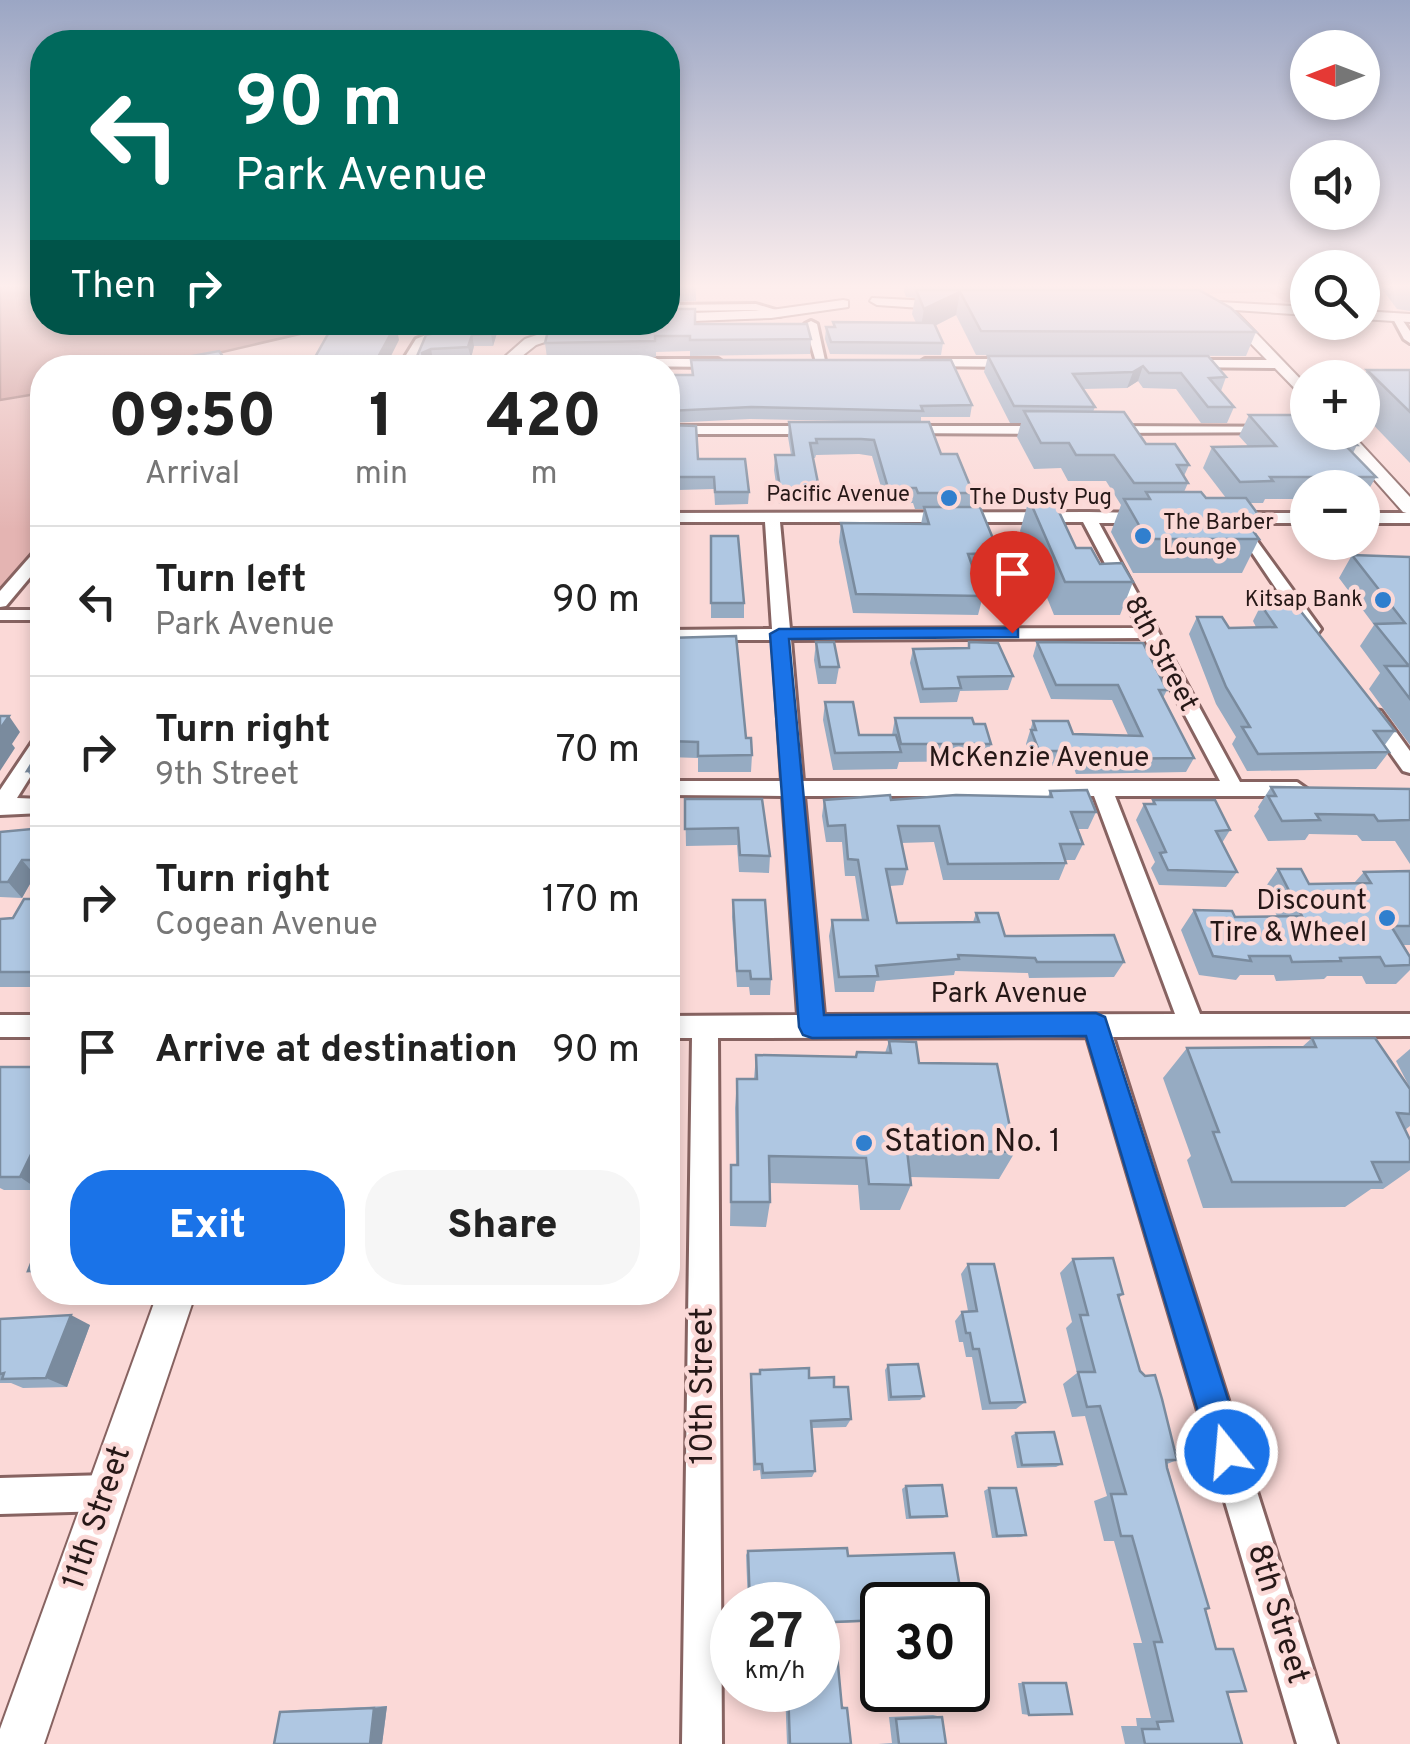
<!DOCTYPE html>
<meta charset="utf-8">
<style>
:root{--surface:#fff;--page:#f6f6f6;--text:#222;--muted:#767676;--line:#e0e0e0;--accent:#1a73e8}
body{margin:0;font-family:Overpass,sans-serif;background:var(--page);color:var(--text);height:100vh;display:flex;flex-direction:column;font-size:38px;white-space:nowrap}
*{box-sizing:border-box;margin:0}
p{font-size:32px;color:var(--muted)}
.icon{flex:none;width:55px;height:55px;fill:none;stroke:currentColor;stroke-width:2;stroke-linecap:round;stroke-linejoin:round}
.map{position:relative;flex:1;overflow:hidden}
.details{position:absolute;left:30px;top:355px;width:650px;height:950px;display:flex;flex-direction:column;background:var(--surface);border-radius:40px;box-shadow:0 5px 15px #0003}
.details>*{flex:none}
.banner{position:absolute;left:30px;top:30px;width:650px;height:305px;border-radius:40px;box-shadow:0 5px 15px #0003;background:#00695c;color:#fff;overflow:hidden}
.needle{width:65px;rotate:270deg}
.controls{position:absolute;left:1290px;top:30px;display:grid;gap:20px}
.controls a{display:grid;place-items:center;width:90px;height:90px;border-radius:50%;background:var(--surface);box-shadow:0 5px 15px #0003;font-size:50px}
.speed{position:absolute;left:710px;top:1582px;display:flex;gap:20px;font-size:50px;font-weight:700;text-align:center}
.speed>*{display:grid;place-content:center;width:130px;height:130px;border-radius:50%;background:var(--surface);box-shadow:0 5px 15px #0003;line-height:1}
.speed small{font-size:25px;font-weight:400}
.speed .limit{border:5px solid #111;border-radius:15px;background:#fff;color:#111}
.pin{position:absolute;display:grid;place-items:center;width:85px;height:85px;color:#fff;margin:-102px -42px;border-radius:50% 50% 50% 0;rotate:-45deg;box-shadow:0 0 10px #0007}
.pin .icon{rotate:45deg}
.me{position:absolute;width:110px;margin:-55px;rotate:343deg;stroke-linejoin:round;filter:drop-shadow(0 0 8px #0008)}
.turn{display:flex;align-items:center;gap:35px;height:210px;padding:0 40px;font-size:45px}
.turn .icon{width:130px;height:130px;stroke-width:2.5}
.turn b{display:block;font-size:70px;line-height:85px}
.then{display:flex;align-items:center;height:95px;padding:0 40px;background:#0003;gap:20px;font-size:38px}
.eta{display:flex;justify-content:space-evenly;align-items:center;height:170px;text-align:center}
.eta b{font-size:60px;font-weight:800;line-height:70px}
.button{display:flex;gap:20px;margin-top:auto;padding:20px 40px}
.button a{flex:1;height:115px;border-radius:40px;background:var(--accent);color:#fff;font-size:40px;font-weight:800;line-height:115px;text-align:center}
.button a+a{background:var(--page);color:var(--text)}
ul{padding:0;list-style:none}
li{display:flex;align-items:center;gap:30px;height:150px;padding:0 40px;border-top:2px solid var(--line)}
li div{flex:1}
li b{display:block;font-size:38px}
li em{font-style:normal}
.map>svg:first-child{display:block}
</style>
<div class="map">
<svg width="1410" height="1744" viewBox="0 0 1410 1744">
<rect width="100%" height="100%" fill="#fbd9d7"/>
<g fill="#e4b4b2">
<path d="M1184,286h123v18l-22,-2 -16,-10 -66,2z"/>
<path d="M42,393v160l-42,49v-202z"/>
</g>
<path fill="#c7918f" stroke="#976d6b" stroke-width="2.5" d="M0,286h42v36l305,1 -189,44 -116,1v25l-42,7z"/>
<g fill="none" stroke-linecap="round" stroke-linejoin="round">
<defs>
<g id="minor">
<path d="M756,304l30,9 -6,3 -24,-6 -88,1v-6z"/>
<path d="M1391,315h8l11,16v12l-6,-4z"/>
<path d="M811,321l6,3 9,41 -10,-3 -11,-38z"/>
<path d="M506,322h32l-105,18 -9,4 -14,24h-12l18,-29 10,-4z"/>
<path d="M625,359h93l6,4 -6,4 -97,-1 -2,-3z"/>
<path d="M925,359h88l6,4 -6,4 -92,-1 -2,-3z"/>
<path d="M553,360l4,1v6l-130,1 6,-4z"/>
<path d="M1185,360h91l6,4 -6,4 -95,-1v-6z"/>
<path d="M668,426h151l7,4 -7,4h-151z"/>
<path d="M901,426h148l7,4 -7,4 -153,-1v-6z"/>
<path d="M1106,426l202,1v5h6l-213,1v-6z"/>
<path d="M1088,512l56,1 8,5 -8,5h-45l141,259h57l10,7 -10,7h-182l85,218h210v22l-297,1 224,707h-40l-210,-707 -369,1 4,706h-40l10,-706h-24v-22l130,-1 -15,-219 -115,-1v-14h114l-9,-141h-105v-10l104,-1 -7,-107h-97v-9zM780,522h303l56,106 -349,1zM1144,638l76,143h-417l-12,-141zM804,796h290l81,218 -351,1z"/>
<path d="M1231,513h77v10h-64l77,106 -3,4h-12l-74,-110 -9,-5z"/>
<rect x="1362" y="513" width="48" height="10"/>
<path d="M42,548v15l-36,43 -6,1v-16l36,-41z"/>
<rect x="0" y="610" width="42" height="10"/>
<path d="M1374,710l7,1 29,40v22l-7,-2 -39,-55z"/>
<path d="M42,736v22l-25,40 25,1v14l-42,2v-25l35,-52z"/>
<rect x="0" y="1015" width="42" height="22"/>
<path d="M107,1475l12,6 6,12 -6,12 -12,6 -107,3v-36z"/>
</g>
<g id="major">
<path d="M872,298l79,4 7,4 -7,4 -74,-5 -7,-4z"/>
<path d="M843,300l5,1v6l-77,11 -103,4v-8l103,-4z"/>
<path d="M1184,300l124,7v8l-119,-8 -5,-1z"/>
<path d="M1225,311h10l73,76v15l-83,-85z"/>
<path d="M1362,311l48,3v8l-48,-3z"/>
<path d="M575,322h30l-69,23 -29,23h-15l33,-29z"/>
<path d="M1332,432h18l60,65v17l-7,-2z"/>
<path d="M158,1292h38l-152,452h-44v-15z"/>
</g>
</defs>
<use href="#minor" stroke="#876361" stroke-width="6"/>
<use href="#major" stroke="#876361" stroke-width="4"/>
<use href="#minor" fill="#fff" fill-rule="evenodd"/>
<use href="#major" fill="#fff" fill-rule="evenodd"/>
</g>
<g fill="#96abc2">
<path d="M668,286h28v15l-28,1z"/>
<path d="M905,286h274l-1,4 78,42 -10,24 -270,-1 -20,-40 -21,11 8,17 -2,12 -111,-1 -5,-15 1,-12h7v-5l83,1 -4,-9 3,-16 -9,-1 -2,-6z"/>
<path d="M1383,286h27v25l-13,-2 -15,-20z"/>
<path d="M495,322l2,11 -4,13h-19l-3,12 -37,2h24l1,8h-47l14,-33z"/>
<path d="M695,324l116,15 -1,15 -120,2v-5l-34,1v5l-109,1 -2,-15 54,-15z"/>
<path d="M988,356h220l18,21 -5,14 13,16 -7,16h-26l-25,-34 -33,-1 -5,-7 -11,7 -44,1 12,18 -2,5 53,32 43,21 -5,11 4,7 -4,9 22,6h20l-23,-30 9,-21 36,-1 -9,-10 10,-21 108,30 -4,8 23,24 -13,22 -1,-11h-54v11h-43l-2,4h-13l13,18 -7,14 3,4 -17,34h-109l-22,-41 10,-27 -15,-24h-38l-7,-13 -27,1 -17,-32 4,-14h-11l-26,-51z"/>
<path d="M691,360l281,45 -2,12h-49v5l20,32 32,39 -3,14 29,46 -5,19h-20l9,24 -5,19 -125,-2 -14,-71 2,-19 80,1 3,-15h-9l-2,-6 -27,1 -14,-48 -13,-2 -43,1 -1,3h-2l6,30 -1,16h-39l-5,-34 1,-15h16l-3,-18 1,-15h103l-142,-3 -82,4v-48h24z"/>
<path d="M1367,370h43v93l-48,-50v-35z"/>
<path d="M668,425l30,34 51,33 -1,12 -33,1 -1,-16 -36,1v6h-10z"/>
<path d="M1029,499l47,49 24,16 33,18 -13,33h-66l-34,-84z"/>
<path d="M711,536l33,67v15h-33z"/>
<path d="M1352,555l58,2v188l-41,-56 11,-16 -20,-27 14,-21 -35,-47z"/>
<path d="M1261,605l134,126 -11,15 5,6 -13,17 -129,2 -15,-27 4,-7 -20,-33 -27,-70 8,-17 32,11 27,-1 -3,-6z"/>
<path d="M668,638l78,100 6,17 -1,17h-53v-14l-30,-1z"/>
<path d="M816,642l23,25 -3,17h-18l-4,-24z"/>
<path d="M969,642l44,34 -5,14 -48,1 -3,11 -37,1 -10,-40 3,-14 55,-1z"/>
<path d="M1037,642l130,48 -4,8 31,60 -8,14 -110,2 -3,-9 -39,1 -8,-22 7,-23 40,13 55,1 -16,-35 -61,-1 -18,-43z"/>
<path d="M825,702l34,33h33l3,-17 79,6 17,20 -6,17 -86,1 -2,7 -64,1 -10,-50z"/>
<path d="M42,747v38h-4l-11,-14z"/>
<path d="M1271,787l139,2v75l-15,-23h-33l-5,-6 -48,-1 -4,6 -37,1 -14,-25 5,-7 -1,-2z"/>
<path d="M1050,791l46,21 -8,17h-10l5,15 -8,16h-10l1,3 -7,17h-116l-9,-38 -33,1 6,26 -4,16 -13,1 7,37 76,-1 3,-9 29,23 119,26 -10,15 -85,1 -1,-5 -73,-2 -1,4 -78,6 -2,11h-39l-6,-56 3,-16h30l-7,-44h-10l-3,-34h-16l-4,-26 2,-16h67l157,-3z"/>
<path d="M685,799h77l8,57 -1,17 -30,-1 -2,-27 -51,1z"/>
<path d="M1153,800l77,30 -8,13 15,29 -11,15 -67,-2 -8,-17 4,-6 -19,-42 8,-16h8z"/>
<path d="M42,828v47h-7l-13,23 -22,-1v-65z"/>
<path d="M1278,869l31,15 45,-1 10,-11 46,-1v74h-7l7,12v13l-14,14h-30l-4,-8h-35l-3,3 -48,2 -2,-6h-34l-4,5 -37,-5 -18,-45 13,-20 41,7 42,-1 -13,-27z"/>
<path d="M668,879l5,22v80h-5z"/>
<path d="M42,899v88h-42v-68l13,-1z"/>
<path d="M733,900l38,79 -1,16h-20l-1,-8h-12l-5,-70z"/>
<path d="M1312,1038l98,51v37l-5,4 5,10v30l-27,19h-12l-26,18 -142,1 -16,-48 4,-4 -28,-78 24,-30 115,-1z"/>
<path d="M889,1041l30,22 96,89 -16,27 -89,-2 1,8 -11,25h-40l-2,-25 -89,-2 1,19 -4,25 -36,-1 1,-61h5l-1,-57 2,-29h17l2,-24 100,2 29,-4z"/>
<path d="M1410,1049v39l-14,-27z"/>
<path d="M0,1067l39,123h-35l-4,-2z"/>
<path d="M42,1236v43l-14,-8z"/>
<path d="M1073,1259l50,35 -4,4 21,73 37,89 -10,4 75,280h-117l-4,-18h16l-1,-8h15l-18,-75h9l-28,-102h-10l-10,-40 13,-5 -22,-80 -13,1 -9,-33 14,-11 -11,-45 6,-6 -12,-49z"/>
<path d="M968,1264l57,138 -9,7 -34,1 -10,-53h-6l-3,-15h-4l-4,-21 7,-9 6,-1 -7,-37z"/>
<path d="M0,1319l90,6 -23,62 -44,1 -12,-5h-11z"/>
<path d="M888,1365l36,31 -4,4 -32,1 -3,-31z"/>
<path d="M760,1370l49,8 42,41 -5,8 -34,1 3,43 -3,6 -51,2 -1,-9 -7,1 -3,-88 1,-9h8z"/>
<path d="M1016,1433l46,31 -6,3 -39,1 -6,-32z"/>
<path d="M906,1486l41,30 -4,2 -37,1 -4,-30z"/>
<path d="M989,1488l37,47 -5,2 -29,1 -8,-47z"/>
<path d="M748,1551l100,5 34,49v16l-48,2 8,83 5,2 4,36h-64l-2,-54h33v-85h-70l-2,-50z"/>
<path d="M1018,1683h48l-37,32 -7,-1z"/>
<path d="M387,1706l-5,38 -102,-32 16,-2z"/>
<path d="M933,1715l9,2 4,27h-68l14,-1 -3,-26z"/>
</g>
<g fill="#7a8b9e">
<path d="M960,292l-4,23 -36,18 4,-24z"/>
<path d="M433,322h47l-46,8z"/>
<path d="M495,322l2,11 -4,13 -2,-12z"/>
<path d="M396,324l3,16 -14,28h-13z"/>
<path d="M472,335l2,11 -3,12 -3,-11z"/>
<path d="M431,349l2,11 -8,5 -3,-12z"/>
<path d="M1143,366l-5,15 -11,7 6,-16z"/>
<path d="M9,716l11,16 -8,12 3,4 -15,23v-42z"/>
<path d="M22,860l13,15 -13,23 -14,-16z"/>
<path d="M42,1132v51l-3,7 -19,-13z"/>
<path d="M71,1315l19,10 -23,62 -21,-9z"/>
<path d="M387,1706l-5,38h-12l4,-36z"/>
</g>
<g fill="#afc7e2" stroke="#7a8b9e" stroke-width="2.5">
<path d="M916,290h283l32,18 25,24 -275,-1 -21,-39 -36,17z"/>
<path d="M668,309h27v15h112l4,15 -121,1v-4h-35v5l-110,2 3,-12 51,-3v-6h69z"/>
<path d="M491,322h4l-4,12 -19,1 -4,12 -37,2 -9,4 2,7h34l-3,8h-43l14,-33z"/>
<path d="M833,322l101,1 9,20 -112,-1 -5,-15h9z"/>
<path d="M396,324l-24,44h-63l23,-41z"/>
<path d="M219,351l12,17h-70l-2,-6z"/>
<path d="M988,356h220l18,21 -17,1 25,29h-26l-27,-34h-32l-6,-7 -10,6 -60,2 22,33 -81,-1z"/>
<path d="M655,360v8h-130l2,-7z"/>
<path d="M691,360h260l21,45 -51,1 2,5 -172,-4 -83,4v-36h25z"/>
<path d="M1367,370h43v42z"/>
<path d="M1024,411l100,1 22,32h29l14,21h-12l11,18h-54l-20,-28h-38l-7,-12h-28z"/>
<path d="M1249,415h59v17h36l13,13h-12l31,32h-106l3,4 -33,1 -28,-35 64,-1z"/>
<path d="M789,422h140l12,32h16l16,39h-55l-2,-5h-28l-14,-48 -13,-1h-45l1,4h-7l9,45h-39l-5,-33h19z"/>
<path d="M668,425l28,1 2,33h47l4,33h-34l-1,-15h-36v6h-10z"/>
<path d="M1146,492h55l5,6h40l17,23h-17l13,18h-112l-23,-40h26z"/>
<path d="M1029,499h24l23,49h15l9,16 22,-1 11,19h-68z"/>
<path d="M924,507h56l19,46 -31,1 15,42 -127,-2 -15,-71 88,1z"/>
<path d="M711,536h27l6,67h-33z"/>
<path d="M1352,555l58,2v142l-25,-33h24l-34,-42 30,-1z"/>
<path d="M1295,604l100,127h-21l15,21 -131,2 -16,-27h8l-24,-40 -29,-70h25l7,11 47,-1 -15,-22z"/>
<path d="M736,636l10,102h5l1,17 -54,1v-14l-30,-1v-103z"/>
<path d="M816,642h18l5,25h-19z"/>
<path d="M969,642l29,1 15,33 -55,1 3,11 -38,1 -10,-40 56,-1z"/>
<path d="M1037,642l106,1 24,47h-8l35,68 -112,1 -3,-8h-40l-8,-21h5l-3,-9h35l5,13 69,2 -24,-51h-62z"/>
<path d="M825,702h28l6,33h37l5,17 -66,1z"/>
<path d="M0,716h9l-9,13z"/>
<path d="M895,718h77l2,6h11l6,20h-90z"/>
<path d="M42,747v23l-15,1z"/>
<path d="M1271,787l139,2v31l-32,1 -4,-6 -58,-1 4,6 -38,1 -14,-25h8z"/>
<path d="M1087,790l9,22h-25l12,32h-23l6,19 -118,1 -9,-38h-41l9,43h-21l11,54 82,-1 -3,-9h22l7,23 109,-1 10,27h-87l-2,-4 -77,-3 1,4 -83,7 2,10 -39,1 -7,-57h36l-10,-60 -10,-1 -3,-34 -17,1 -4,-26 66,-5 1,5 65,-5 96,2 -2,-6z"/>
<path d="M685,799h77l8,57 -30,-1 -2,-27 -53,1z"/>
<path d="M1153,800h62l15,30 -14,1 21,41 -69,-2 -8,-17 6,-1 -22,-48h11z"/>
<path d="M42,828v32h-20l-14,22h-8v-50z"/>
<path d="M1278,869h23l8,15 62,-1 -7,-11 46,-1v55h-19l19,31v8l-25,1 -5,-9 -40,1 1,3 -49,1 -2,-6h-41l2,5 -38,-5 -19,-46 38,1 3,6 67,-1z"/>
<path d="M668,879h4v81l-4,1z"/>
<path d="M24,899h18v73h-42v-53l13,-1z"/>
<path d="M733,900h32l6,79h-20l-1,-8h-13z"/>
<path d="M1312,1038h63l35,51v25l-13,-1 13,27v22h-38l9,20h-149l-19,-50h6l-32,-84 129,-1z"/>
<path d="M889,1041l27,1 3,21 78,1 18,88 -108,-2 4,35 -42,-1 -3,-26 -97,-2 1,46h-39v-37h7l-1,-86h20l-1,-24 100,2 1,-5 34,1z"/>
<path d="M0,1067h42v65l-22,45h-20z"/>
<path d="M42,1236v34l-14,1z"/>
<path d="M1113,1258l10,36 -5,1 22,76 5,5 10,-1 7,24 15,61h-11l1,8 42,140 -4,1 11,40h17l13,42 -19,1 15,52h-97l-3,-15h17l-2,-7 16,-1 -19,-79h8l-30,-106h-11l-10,-42h15l-26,-88 -13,1 -9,-35h17l-15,-57h8l-15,-56z"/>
<path d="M968,1264h26l31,138 -35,1 -11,-54h-6l-3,-16h-4l-4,-21 15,-1z"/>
<path d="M71,1315l-25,63 -44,1 2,-6 -4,1v-55z"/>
<path d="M918,1364l6,32 -33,1 -3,-32z"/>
<path d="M809,1368v10l25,-1v10h14l3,32 -40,2 4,50 -52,2 -1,-9h-7l-4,-90h9v-4z"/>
<path d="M1054,1432l8,32 -40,1 -6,-32z"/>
<path d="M942,1485l5,31 -37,1 -4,-31z"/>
<path d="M989,1488h27l10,47 -29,1z"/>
<path d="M847,1548l1,8 106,-3 9,52h-81v15l-48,2 8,86h5l4,36h-61l-2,-54h30v-85h-68l-2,-54z"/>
<path d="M1023,1683h43l6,31 -43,1z"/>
<path d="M374,1708l-4,36h-96l6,-32z"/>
<path d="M942,1717l4,27h-47l-3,-25z"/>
</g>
<linearGradient id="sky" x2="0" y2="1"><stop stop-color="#9ba6c4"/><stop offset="0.54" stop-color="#fdeeed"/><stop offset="1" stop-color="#fdeeed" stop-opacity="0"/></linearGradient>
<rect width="1410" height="530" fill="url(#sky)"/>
<path fill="#1a73e8" stroke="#114b97" stroke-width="2.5" d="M1012,628l6,1v8l-229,2 35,376 272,-2 9,4 140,435 -6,13 -12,5 -12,-5 -5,-13 -124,-416 -274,2 -9,-3 -4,-8 -29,-393 9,-5z"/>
<g fill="#307fce" stroke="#fbd9d7" stroke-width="4">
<circle cx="949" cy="498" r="10"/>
<circle cx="1143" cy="536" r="10"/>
<circle cx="1383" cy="600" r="10"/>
<circle cx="1387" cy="918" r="10"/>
<circle cx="864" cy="1143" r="10"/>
</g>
<g text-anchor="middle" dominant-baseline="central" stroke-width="9" stroke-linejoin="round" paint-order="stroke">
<g font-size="22" fill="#261817" stroke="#fbd9d7">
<text x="838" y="495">Pacific Avenue</text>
</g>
<g font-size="22" fill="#261817" stroke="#fbd9d7" text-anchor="start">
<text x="969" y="498">The Dusty Pug</text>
<text x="1163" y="523">The Barber<tspan x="1163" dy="25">Lounge</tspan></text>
<text x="1363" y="600" text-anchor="end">Kitsap Bank</text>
</g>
<g font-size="28" fill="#261817" stroke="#fbd9d7">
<text transform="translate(1160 654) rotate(62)">8th Street</text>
<text x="1039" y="759">McKenzie Avenue</text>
<text x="1009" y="995">Park Avenue</text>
</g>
<g font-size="28" fill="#261817" stroke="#fbd9d7" text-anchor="end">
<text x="1367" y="902">Discount<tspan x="1367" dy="32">Tire &amp; Wheel</tspan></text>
</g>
<g font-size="32" fill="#261817" stroke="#fbd9d7" text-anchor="start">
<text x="884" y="1143">Station No. 1</text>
</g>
<g font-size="32" fill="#261817" stroke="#fbd9d7">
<text transform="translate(704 1386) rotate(-90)">10th Street</text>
<text transform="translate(98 1518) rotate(-71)">11th Street</text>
<text transform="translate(1277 1614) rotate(73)">8th Street</text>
</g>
</g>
</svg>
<div class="controls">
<a><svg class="needle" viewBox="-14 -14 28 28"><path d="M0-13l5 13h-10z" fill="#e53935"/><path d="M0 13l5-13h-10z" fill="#767676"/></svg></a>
<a><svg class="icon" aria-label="sound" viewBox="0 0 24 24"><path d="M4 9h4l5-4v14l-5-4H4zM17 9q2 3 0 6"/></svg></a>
<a><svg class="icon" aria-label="search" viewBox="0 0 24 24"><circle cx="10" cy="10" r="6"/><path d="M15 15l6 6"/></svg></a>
<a>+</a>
<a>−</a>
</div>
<div class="speed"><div>27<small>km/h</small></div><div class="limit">30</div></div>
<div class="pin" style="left:1012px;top:633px;background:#d93025"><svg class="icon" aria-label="arrive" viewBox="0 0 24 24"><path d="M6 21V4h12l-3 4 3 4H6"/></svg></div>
<svg class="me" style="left:1227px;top:1452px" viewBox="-20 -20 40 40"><circle r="17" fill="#1a73e8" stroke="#fff" stroke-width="3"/><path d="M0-11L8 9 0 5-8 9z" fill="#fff"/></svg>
<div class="banner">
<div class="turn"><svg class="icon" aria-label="left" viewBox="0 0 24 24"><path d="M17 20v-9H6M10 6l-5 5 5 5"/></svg><div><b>90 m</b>Park Avenue</div></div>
<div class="then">Then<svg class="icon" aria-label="right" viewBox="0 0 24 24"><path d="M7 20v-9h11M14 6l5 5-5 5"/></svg></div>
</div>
<section class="details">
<div class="eta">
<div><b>09:50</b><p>Arrival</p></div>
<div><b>1</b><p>min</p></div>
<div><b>420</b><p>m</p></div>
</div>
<ul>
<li><svg class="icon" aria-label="left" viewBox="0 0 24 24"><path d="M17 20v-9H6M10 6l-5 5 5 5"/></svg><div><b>Turn left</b><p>Park Avenue</p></div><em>90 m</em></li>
<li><svg class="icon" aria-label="right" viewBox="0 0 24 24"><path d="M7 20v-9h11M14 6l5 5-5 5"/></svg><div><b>Turn right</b><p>9th Street</p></div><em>70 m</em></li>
<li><svg class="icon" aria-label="right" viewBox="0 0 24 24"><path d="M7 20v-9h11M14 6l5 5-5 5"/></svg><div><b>Turn right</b><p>Cogean Avenue</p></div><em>170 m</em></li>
<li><svg class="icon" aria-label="arrive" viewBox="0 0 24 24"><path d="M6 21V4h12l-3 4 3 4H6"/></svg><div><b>Arrive at destination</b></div><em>90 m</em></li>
</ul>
<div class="button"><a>Exit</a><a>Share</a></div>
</section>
</div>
